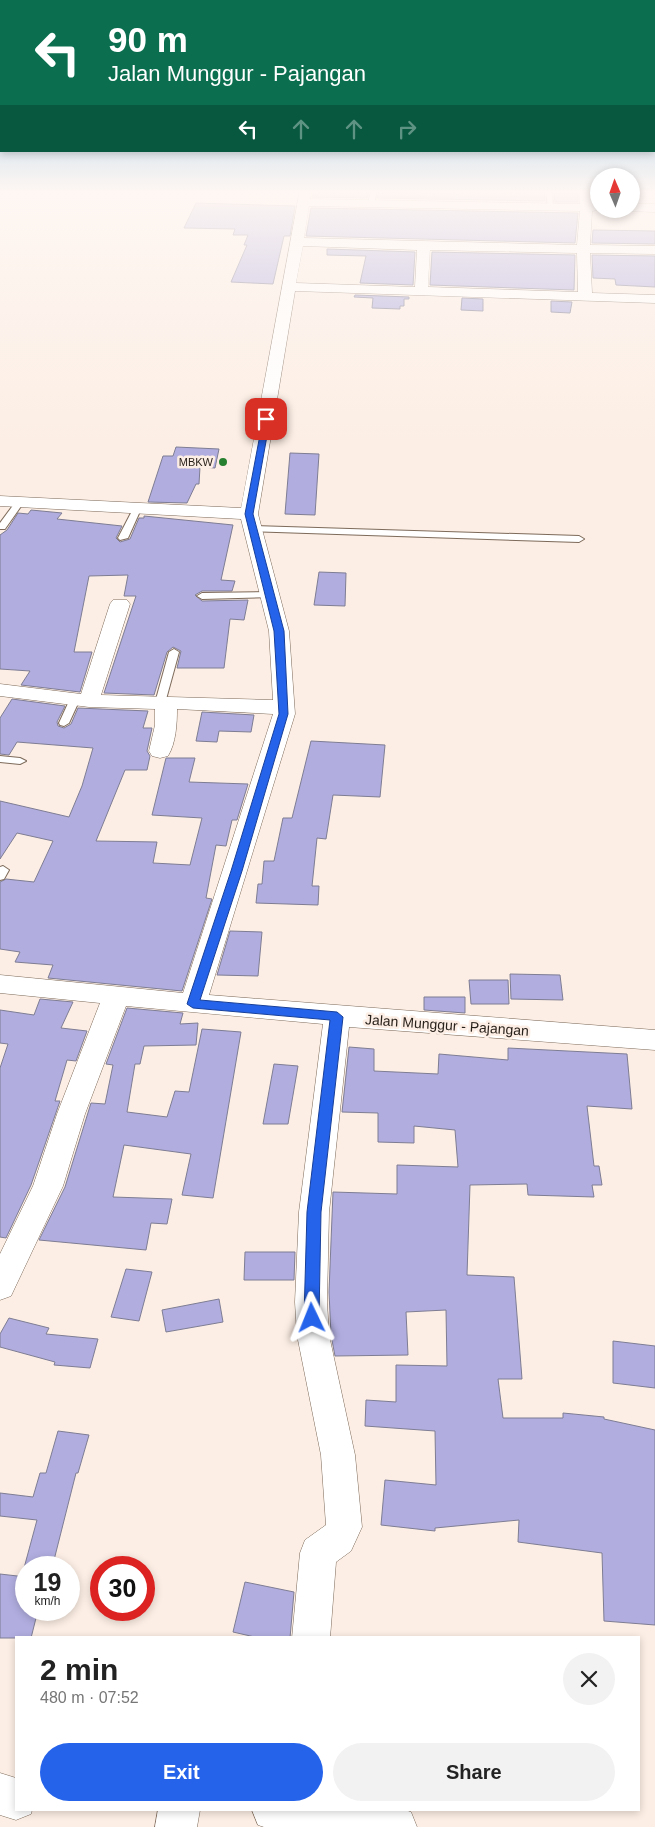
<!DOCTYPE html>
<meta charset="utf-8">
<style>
:root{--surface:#fff;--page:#f2f2f2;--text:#222;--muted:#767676;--accent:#2563eb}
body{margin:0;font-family:Helvetica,sans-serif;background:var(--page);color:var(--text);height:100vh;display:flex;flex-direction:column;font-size:19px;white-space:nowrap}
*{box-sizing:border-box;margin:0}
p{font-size:16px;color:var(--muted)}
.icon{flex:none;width:28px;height:28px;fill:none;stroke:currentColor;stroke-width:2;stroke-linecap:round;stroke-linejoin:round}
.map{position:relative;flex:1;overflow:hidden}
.drawer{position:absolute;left:15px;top:1636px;width:625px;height:175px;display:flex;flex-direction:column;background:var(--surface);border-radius:0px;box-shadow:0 2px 8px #0003}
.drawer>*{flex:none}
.banner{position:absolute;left:0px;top:0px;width:655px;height:152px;box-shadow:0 2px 8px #0003;background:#0b6e4f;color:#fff;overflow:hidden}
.needle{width:32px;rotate:358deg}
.tools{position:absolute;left:590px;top:168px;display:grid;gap:10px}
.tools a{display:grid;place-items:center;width:50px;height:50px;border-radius:50%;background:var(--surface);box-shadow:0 2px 8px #0003;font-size:25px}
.speed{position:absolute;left:15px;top:1556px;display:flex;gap:10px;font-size:25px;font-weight:700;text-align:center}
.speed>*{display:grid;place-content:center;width:65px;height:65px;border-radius:50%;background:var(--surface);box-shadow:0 2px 8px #0003;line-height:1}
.speed small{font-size:12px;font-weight:400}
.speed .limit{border:8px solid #d22;background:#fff;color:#111}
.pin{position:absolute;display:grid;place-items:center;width:42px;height:42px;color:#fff;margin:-21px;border-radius:10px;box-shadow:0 2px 8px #0006}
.me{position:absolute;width:55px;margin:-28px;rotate:358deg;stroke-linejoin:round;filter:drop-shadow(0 0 4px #0008)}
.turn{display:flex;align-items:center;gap:18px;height:105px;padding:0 25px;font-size:22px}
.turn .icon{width:65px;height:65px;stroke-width:2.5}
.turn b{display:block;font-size:35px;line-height:42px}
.lanes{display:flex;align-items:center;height:48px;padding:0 25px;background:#0003;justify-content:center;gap:25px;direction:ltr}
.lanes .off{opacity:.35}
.round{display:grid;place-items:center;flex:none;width:52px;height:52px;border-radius:26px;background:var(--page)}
.summary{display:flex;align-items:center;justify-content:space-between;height:85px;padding:0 25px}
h1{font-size:30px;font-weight:700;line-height:38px}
.primary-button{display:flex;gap:10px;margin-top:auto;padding:10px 25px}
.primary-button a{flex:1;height:58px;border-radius:30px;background:var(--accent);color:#fff;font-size:20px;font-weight:700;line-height:58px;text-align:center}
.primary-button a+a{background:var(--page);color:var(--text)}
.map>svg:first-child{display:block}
</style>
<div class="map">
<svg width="655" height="1827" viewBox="0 0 655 1827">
<rect width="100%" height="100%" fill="#fceee4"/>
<g fill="#b1addf" stroke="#7e7d94">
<path d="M319,190h50l-2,8 -55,-1 1,-3h6z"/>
<path d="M458,190h72v2h14l1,9 -168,-3 2,-7 78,3z"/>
<path d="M554,193h24v9h-23z"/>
<path d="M196,203l99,3 -5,30h-6l-11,48 -42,-2 16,-37h-3l4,-10h-15l2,-6 -51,-1z"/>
<path d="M311,208l267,5 -3,30 -269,-7z"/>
<path d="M593,230l62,1v13l-63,-1z"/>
<path d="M327,249l88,3 -2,33 -53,-2 6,-27 -39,-1z"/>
<path d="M432,252l143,3 -1,35 -144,-5z"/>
<path d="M592,255l63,1v31l-39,-2 -1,-6 -22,-1z"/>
<path d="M355,295l54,2v2h-5v7h-4v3l-28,-1 1,-10 -19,-1z"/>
<path d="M462,298l21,1v12l-22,-1z"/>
<path d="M551,301l21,1 -2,11 -19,-1z"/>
<path d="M176,447l43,2 -4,19 -15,-1 -1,17h-3l-9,19 -39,-1 15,-46h10z"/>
<path d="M290,453l29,1 -4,61 -30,-1z"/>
<path d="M31,510l31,3 -5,6 65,7 -6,12 4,4 10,-3 9,-21h5v-2l89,9 -12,55 14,1 -3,10h-30l-7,4 7,6 46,-1 -4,20 -14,-1 -6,49h-47l4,-17 -8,-4 -6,5 -13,43 -50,-2 32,-97h-12l4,-21 -39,1 -15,76h18l-12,40 -59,-7 9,-14 -30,-2v-134l7,-5 11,-17 10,1z"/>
<path d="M319,572l27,1 -1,33 -31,-1z"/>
<path d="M12,699l53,7 -8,16 1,4 6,2 7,-4 7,-16 70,3 -5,17h9l-5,23 3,5 -3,14h-22l-29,71 61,1 -4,21 37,2 12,-47 -50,-3 14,-57h29l-6,24 59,2 -11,36h-5l-6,26 -10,-1 -10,53 6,1 -30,92 -134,-13 5,-13 -38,-3 5,-10 -20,-3v-67l6,-3 28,3 19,-41 -36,-8 -17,26v-58l69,16 13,-31 11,-38 -76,-6 -8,13 -9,-1v-36z"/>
<path d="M202,712l52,3 -3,17 -32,-1 -2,11 -21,-1z"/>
<path d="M311,741l74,4 -5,52 -47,-2 -7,44 -9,-1 -5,48h7l-1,19 -62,-2 2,-19h4l2,-23h10l9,-43h9z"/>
<path d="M230,931l32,1 -4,44 -41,-1z"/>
<path d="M510,974l50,1 3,25 -52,-1z"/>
<path d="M469,980h39l1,24h-38z"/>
<path d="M424,997h41v16l-41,-3z"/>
<path d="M40,999l33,3 -12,26 26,3 -11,30 -9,-1 -12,41h5l-29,84 -25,53 -6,-1v-169l8,-24 -8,-1v-33l34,5z"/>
<path d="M127,1008l56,5 -3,11 18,-1 -2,22 -52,1 -4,18h-5l-8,48 40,5 8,-26 14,1 13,-63 39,3 -28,166 -31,-3 9,-41 -67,-9 -11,52 59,2 -5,25 -16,-1 -5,27 -107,-10 26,-53 26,-84 14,1 8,-39 -7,-1z"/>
<path d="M349,1047l25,2v22l64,3 1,-20 69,6v-12l119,6 5,55 -45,-3 7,60h5l3,19h-10l2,12 -66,-2 -1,-11 -57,1 -3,90 47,2 8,102h-24l5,39h60v-5l41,4v2l51,11v195l-51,-4 -2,-68 -84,-11 1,-22 -84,8v3l-54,-6 4,-45 51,5 -1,-54 -70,-5 1,-26 30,2v-37l51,1 -1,-56 -40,2 2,43 -73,1 -4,-21 -2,-43 4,-100 64,2v-29l61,2 -3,-37 -41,-4v17l-36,-1v-29l-36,-1z"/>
<path d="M274,1064l24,2 -10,58h-25z"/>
<path d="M245,1252h50l-1,28h-50z"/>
<path d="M126,1269l26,3 -13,49 -28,-4z"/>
<path d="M219,1299l4,23 -57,10 -4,-22z"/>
<path d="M9,1318l40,10 -3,6 52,5 -8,29 -36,-3 1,-3 -55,-15v-13z"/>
<path d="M613,1341l42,5v42l-42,-5z"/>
<path d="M58,1431l31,4 -11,38h-2l-24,95h-28l13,-48 -37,-4v-23l33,4 7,-24h6z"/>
<path d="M0,1574l26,3v33h12l-7,28h-31z"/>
<path d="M245,1582l49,10 -4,46h-31l-26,-6z"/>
</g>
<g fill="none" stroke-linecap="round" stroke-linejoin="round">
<defs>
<g id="lane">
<path d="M371,190h6l-3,14 -3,2 -3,-2z"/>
<path d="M546,190h6l1,18 -5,-1z"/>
<path d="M17,500l7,2 -19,27h-5v-6z"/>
<path d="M137,506l4,3 -13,29 -8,2 -2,-2 15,-29z"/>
<path d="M253,526l326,10 5,3 -5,3 -329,-11 -1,-2z"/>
<path d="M271,592l3,1v4l-72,2 -5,-3 5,-3z"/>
<path d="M174,649l5,3 -14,51 -5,3 -4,-1 -1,-2 14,-51z"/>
<path d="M75,696l5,3 -11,24 -5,3 -4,-1 -1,-2 11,-24z"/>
<path d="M0,756l20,2 6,3 -6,3 -20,-2z"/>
<path d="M3,866l6,4 -5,9 -4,1v-13z"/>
</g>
<g id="street">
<path d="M300,190h12l-2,9 270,5v-14h12v14h7v5h6l-13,2 -2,34 65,1v8l-65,-1 2,40 63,2v8l-360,-12 -37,223 31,117 6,83 -86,281 446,35v20l-306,-23 -20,185 -2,90 2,33 26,120 7,72 -11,24 -15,11 -6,76h-38l8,-85 5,-13 21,-15 -5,-70 -24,-120 -2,-33 4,-90 24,-188 -197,-18 -41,108 -22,72 -52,110 -11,4v-46l33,-68 24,-72 43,-111 -100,-10v-18l183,18 90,-279 -96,-5c0,15 -1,34 -9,47l-8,2 -8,-2 -3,-5 6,-26v-16l-66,-2 -89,-11v-12l81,10 29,-90 3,-4h14l3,4 -29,91 172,5 -4,-69 -28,-112 -241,-13v-10l241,12zM309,206l271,5 -3,34 -273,-7zM303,246l114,4 -2,37 -119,-4zM430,250l147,3 1,39 -150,-5z"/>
<path d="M631,204h24v8l-28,-1 -2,-2h6z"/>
<path d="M0,1773l16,5v32h16l-1,4 -15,6 -16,-5z"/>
<path d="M158,1810h42l-3,17h-42z"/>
<path d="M252,1810h153l6,2 6,15h-153l-6,-2z"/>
</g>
</defs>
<use href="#lane" stroke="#7d6a5a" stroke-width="2"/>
<use href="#street" stroke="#7d6a5a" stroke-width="1"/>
<use href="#lane" fill="#fff" fill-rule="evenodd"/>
<use href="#street" fill="#fff" fill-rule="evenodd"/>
</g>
<linearGradient id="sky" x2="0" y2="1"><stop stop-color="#80b8e2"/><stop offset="0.43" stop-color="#fef7f3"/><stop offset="1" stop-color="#fef7f3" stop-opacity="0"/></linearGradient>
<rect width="655" height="446" fill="url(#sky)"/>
<path fill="#2563eb" stroke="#184099" d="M266,417l4,2 -17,95 31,117 4,83 -46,157 -42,129 137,12 6,5 -22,195 -2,106 -2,5 -5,2 -6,-2 -2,-5 3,-106 23,-192 -137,-12 -6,-4 44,-133 48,-157 -5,-83 -29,-117 18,-95z"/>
<circle fill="#26802f" stroke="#fceee4" stroke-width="2" cx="223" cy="462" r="5"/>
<g text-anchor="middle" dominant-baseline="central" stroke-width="5" stroke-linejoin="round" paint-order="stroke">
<g font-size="11" fill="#271f19" stroke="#fceee4" text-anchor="end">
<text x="213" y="462">MBKW</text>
</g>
<g font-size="14" fill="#271f19" stroke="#fceee4">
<text transform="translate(447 1025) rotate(4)">Jalan Munggur - Pajangan</text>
</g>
</g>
</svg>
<div class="tools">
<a><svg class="needle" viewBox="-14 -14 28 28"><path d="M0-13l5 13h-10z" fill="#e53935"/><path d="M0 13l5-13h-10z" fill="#767676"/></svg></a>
</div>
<div class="speed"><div>19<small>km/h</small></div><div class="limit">30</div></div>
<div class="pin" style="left:266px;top:419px;background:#d93025"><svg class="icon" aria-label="arrive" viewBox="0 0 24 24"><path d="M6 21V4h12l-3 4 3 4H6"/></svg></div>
<svg class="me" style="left:312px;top:1318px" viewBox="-20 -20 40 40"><path d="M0-17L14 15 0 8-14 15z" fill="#2563eb" stroke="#fff" stroke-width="4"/></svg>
<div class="banner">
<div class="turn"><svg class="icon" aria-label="left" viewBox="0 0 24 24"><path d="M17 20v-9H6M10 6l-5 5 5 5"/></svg><div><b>90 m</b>Jalan Munggur - Pajangan</div></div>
<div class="lanes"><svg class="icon" aria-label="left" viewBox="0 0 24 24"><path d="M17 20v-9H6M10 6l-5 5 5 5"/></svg><svg class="icon off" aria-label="ahead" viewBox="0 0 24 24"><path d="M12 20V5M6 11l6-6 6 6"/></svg><svg class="icon off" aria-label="ahead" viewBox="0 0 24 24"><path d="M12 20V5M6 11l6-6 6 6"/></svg><svg class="icon off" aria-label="right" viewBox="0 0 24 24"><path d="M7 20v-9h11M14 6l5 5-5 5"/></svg></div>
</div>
<section class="drawer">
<div class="summary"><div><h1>2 min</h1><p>480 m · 07:52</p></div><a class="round"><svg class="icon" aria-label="close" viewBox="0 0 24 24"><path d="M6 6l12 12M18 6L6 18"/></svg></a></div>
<div class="primary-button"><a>Exit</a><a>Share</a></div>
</section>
</div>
